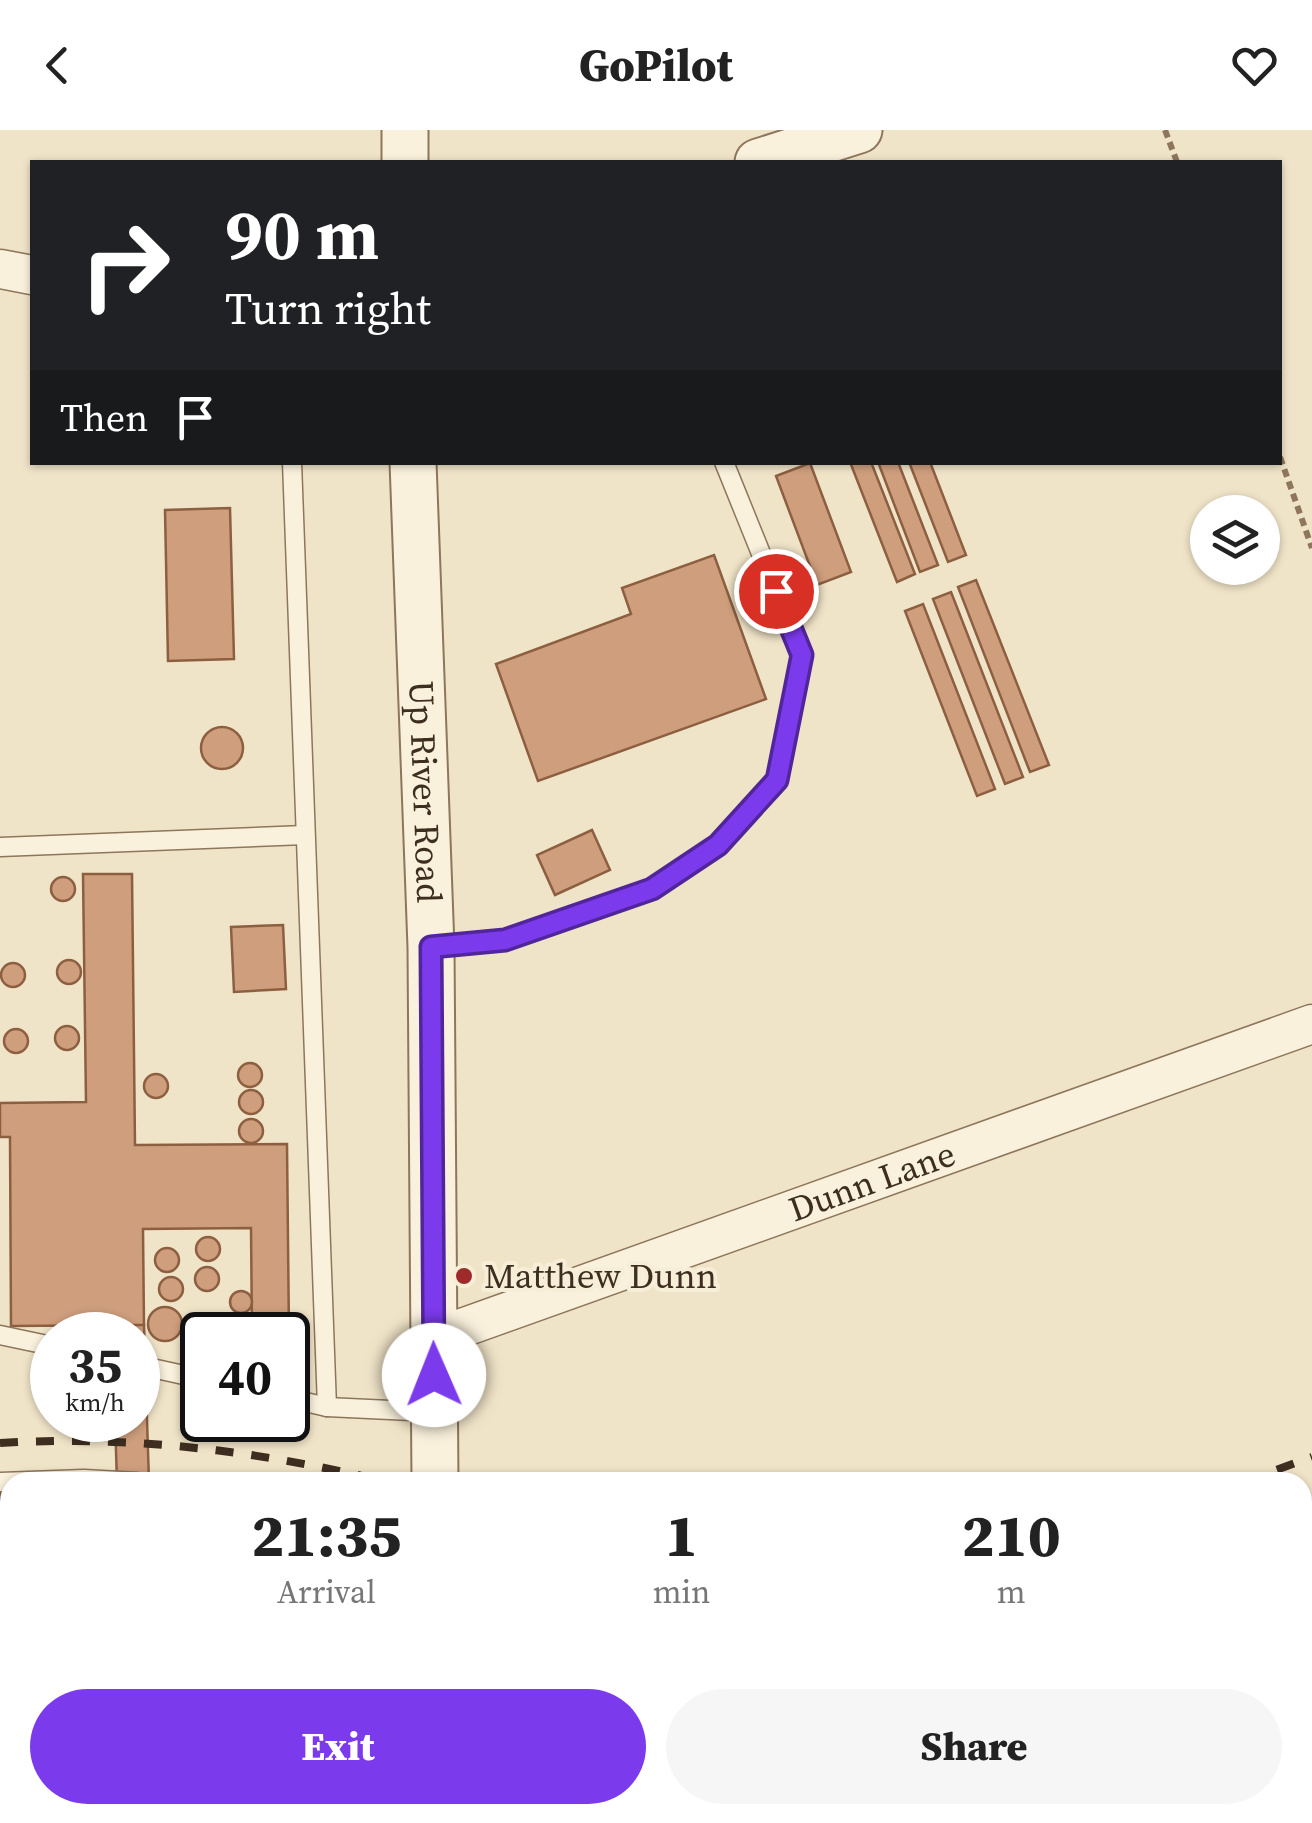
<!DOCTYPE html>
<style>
:root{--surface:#fff;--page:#f6f6f6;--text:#222;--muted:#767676;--accent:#7c3aed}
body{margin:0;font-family:"Source Serif 4",serif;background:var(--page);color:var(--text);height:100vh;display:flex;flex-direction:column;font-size:38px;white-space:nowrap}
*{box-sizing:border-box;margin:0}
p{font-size:32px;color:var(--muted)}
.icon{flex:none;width:55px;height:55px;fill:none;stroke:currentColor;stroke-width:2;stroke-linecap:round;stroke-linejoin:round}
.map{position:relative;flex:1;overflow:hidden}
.panel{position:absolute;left:0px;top:1342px;width:1312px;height:352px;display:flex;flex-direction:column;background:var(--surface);border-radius:30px 30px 0 0;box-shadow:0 2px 8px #0004}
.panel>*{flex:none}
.hud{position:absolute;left:30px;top:30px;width:1252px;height:305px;border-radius:0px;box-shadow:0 2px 8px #0004;background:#202124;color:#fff;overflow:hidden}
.buttons{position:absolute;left:1190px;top:365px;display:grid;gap:20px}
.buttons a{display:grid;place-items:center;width:90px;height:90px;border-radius:50%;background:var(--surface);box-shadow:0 2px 8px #0004;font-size:50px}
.speed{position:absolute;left:30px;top:1182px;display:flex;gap:20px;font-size:50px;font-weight:700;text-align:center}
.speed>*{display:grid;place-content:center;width:130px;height:130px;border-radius:50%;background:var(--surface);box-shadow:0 2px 8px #0004;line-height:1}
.speed small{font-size:25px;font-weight:400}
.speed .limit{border:5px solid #111;border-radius:15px;background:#fff;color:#111}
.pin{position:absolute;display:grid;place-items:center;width:85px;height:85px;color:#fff;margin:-42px;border:5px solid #fff;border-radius:50%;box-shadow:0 2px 10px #0007}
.me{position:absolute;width:110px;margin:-55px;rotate:359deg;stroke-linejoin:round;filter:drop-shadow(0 0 8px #0008)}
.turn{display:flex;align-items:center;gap:35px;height:210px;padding:0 30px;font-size:45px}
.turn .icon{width:130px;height:130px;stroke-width:2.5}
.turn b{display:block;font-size:70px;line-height:85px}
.then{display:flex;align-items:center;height:95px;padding:0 30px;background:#0003;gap:20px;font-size:38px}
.eta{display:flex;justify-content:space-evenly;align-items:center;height:170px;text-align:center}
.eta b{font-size:60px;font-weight:800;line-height:70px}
.primary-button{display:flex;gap:20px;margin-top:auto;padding:20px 30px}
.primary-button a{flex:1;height:115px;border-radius:60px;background:var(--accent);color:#fff;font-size:40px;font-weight:800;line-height:115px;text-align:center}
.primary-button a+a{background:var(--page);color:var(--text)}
header{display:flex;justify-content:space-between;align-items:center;height:130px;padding:0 30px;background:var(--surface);font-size:45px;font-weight:800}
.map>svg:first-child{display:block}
</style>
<header><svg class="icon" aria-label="back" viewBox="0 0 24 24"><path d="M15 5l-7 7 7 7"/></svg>GoPilot<svg class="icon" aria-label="heart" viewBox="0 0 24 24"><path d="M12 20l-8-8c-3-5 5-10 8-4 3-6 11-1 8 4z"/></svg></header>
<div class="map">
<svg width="1312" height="1693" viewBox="0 0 1312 1693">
<rect width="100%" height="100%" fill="#f0e4c8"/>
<g fill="#cf9f7d" stroke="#8d5f41" stroke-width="2.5">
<path d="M850,332h21l44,112 -18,8z"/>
<path d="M878,332h20l40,103 -18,7z"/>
<path d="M909,332h21l36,93 -18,7z"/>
<path d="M810,333l41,109 -34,13 -41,-109z"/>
<path d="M230,378l4,151 -66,2 -3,-151z"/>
<path d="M714,425l52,144 -228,82 -42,-117 135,-50 -9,-26z"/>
<path d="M976,450l73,185 -19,7 -72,-185z"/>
<path d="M951,462l72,185 -18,7 -72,-185z"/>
<path d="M923,474l72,185 -18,7 -72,-185z"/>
<circle cx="222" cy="618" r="21"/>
<path d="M592,700l18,40 -55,25 -18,-40z"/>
<path d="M83,744h49l3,271 152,-1 2,191h-37l-1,-107 -108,1 1,96 -133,1 -1,-189h-10v-34l86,-1z"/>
<circle cx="63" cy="759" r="12"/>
<path d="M283,795l3,64 -52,3 -3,-65z"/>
<circle cx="69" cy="842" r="12"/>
<circle cx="13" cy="845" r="12"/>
<circle cx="67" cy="908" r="12"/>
<circle cx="16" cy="911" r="12"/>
<circle cx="250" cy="945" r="12"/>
<circle cx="156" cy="956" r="12"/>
<circle cx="251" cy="972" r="12"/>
<circle cx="251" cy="1001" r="12"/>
<circle cx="208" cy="1119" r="12"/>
<circle cx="167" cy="1130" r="12"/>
<circle cx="207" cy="1149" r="12"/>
<circle cx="171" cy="1159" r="12"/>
<circle cx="241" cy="1172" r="11"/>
<circle cx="165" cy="1194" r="17"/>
<path d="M112,1195h32l5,157h-32l-2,-62h23v-85h-25z"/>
<rect x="0" y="1361" width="10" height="63"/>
<rect x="0" y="1429" width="10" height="82"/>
<path d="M0,1547l10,4v32l-10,-4z"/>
<path d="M1312,1679v14h-46l36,-8z"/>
<rect x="124" y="1685" width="32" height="8"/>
<path d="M596,1685h44v1l-1,7h-42z"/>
<path d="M960,1685h48l2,8h-48z"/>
<path d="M1068,1685h90l1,5 -89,3z"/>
</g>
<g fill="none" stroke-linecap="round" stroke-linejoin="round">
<defs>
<g id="service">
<path d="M292,332l35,945 105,5"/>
<path d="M0,717l305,-12"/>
<path d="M431,817l74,-7 147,-51 66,-44 57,-61 27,-129 -78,-193"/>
<path d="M0,1205l52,11"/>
<path d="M138,1235l64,14"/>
<path d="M288,1268l39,9"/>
<path d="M0,1352l84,-3 54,3"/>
<path d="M1302,1513l10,-6"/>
<path d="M0,1589l10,4"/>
<path d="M230,1685l28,8"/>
<path d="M1209,1685l1,8"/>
<path d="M321,1693l1,-8"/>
<path d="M746,1693l26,-8"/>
</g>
<g id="minor">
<path d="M0,139l32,6"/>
<path id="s1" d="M434,1208l878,-314"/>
</g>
<g id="tertiary">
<path d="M405,0v32"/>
<path d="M758,32l101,-32"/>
<path id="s2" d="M413,332l18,485 4,535"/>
<path d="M442,1685v8"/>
</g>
</defs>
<use href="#service" stroke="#8d765c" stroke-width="21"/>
<use href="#minor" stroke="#8d765c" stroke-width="41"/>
<use href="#tertiary" stroke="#8d765c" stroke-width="49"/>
<g stroke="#8d765c" stroke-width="6" stroke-dasharray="8 5" stroke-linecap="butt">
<path d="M1165,0l12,32"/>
<path d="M1280,327l32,91"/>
</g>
<use href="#service" stroke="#faf1dc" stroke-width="18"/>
<use href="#minor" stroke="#faf1dc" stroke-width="38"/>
<use href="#tertiary" stroke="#faf1dc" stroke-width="45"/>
<g stroke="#3d2e20" stroke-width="8" stroke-dasharray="18 18" stroke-linecap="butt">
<path d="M0,1313c130,-8 261,8 387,39"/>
<path d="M1243,1352l69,-25"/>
</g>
</g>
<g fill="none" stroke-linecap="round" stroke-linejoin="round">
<defs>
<path id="route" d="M434,1245l-3,-428 74,-7 147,-51 66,-44 59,-65 25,-125 -26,-64"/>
</defs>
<use href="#route" stroke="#51269a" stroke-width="25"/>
<use href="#route" stroke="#7c3aed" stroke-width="18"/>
</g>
<circle fill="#9e2a2b" stroke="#f7eed8" stroke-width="4" cx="464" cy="1146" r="10"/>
<g text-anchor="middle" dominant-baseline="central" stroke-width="8" stroke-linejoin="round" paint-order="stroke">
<g font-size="35" fill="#3d2e20" stroke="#f7eed8">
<text stroke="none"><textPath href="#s2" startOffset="330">Up River Road</textPath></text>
<text stroke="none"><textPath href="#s1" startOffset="465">Dunn Lane</textPath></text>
</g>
<g font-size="35" fill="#3d2e20" stroke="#f7eed8" text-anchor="start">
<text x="484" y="1146">Matthew Dunn</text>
</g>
</g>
</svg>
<div class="buttons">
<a><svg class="icon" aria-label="layers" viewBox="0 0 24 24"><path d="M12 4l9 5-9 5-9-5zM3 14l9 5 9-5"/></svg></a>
</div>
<div class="speed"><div>35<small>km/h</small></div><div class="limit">40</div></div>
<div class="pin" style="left:776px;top:461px;background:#d93025"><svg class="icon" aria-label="arrive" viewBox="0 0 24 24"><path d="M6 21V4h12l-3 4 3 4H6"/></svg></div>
<svg class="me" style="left:434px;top:1245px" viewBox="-20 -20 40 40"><circle r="19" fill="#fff"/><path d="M0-13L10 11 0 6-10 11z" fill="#7c3aed"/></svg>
<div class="hud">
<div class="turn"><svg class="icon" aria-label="right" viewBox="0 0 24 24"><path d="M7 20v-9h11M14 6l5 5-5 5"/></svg><div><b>90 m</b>Turn right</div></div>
<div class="then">Then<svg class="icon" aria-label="arrive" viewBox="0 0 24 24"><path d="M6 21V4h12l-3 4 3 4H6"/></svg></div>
</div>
<section class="panel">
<div class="eta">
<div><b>21:35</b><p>Arrival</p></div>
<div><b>1</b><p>min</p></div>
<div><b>210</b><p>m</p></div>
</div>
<div class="primary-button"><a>Exit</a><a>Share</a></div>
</section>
</div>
